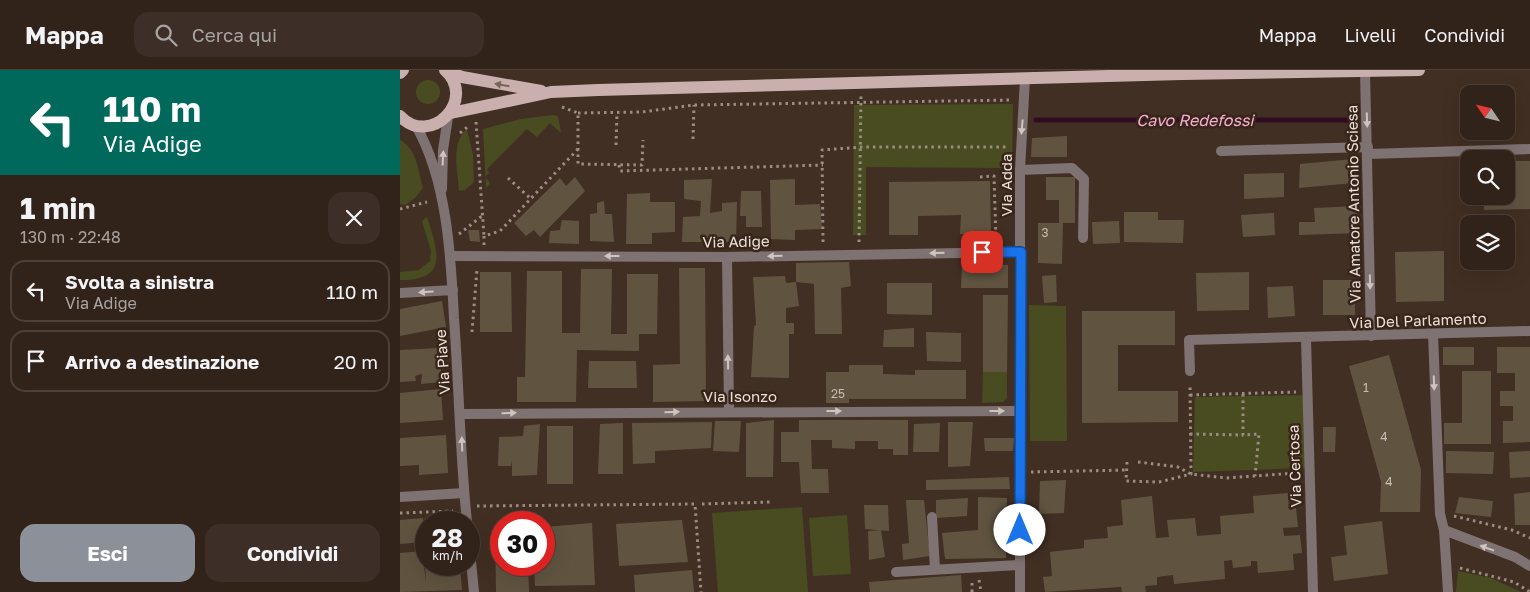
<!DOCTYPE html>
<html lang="it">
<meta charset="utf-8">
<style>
:root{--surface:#32231a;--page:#3d2f27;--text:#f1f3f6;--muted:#a8a4a2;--line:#4d4039;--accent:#8c9099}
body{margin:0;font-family:"Golos Text",sans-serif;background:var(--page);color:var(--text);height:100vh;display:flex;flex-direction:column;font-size:19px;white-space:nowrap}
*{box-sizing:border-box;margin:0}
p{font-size:16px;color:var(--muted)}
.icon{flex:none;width:28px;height:28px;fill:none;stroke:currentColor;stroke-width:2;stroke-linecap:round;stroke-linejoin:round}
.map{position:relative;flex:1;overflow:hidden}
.details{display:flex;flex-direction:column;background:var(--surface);width:400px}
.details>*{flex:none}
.top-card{background:#00695c;color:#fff;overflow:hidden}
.needle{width:32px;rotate:305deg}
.buttons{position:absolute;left:1060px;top:15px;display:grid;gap:10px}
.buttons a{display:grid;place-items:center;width:55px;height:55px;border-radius:10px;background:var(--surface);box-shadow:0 5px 20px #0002,0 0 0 1px var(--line);font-size:25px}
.speed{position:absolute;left:15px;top:441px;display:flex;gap:10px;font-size:25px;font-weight:700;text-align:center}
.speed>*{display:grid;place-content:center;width:65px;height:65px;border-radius:50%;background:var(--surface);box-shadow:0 5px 20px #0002,0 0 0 1px var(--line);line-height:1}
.speed small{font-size:12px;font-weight:400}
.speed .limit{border:8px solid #d22;background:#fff;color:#111}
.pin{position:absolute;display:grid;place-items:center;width:42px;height:42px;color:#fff;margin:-21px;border-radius:10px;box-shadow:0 2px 8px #0006}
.me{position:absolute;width:55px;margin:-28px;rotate:0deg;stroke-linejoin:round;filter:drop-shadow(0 0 4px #0008)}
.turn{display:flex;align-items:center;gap:18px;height:105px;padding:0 20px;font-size:22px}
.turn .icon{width:65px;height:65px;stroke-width:2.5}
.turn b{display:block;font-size:35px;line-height:42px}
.round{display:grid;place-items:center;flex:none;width:52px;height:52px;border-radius:15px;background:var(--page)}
.headline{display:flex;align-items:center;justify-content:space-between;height:85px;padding:0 20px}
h1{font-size:30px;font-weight:700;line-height:38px}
.action{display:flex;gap:10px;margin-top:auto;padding:10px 20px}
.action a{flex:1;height:58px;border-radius:15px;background:var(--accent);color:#fff;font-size:20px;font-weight:700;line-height:58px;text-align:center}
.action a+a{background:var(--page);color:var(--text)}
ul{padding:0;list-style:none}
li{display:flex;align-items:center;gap:15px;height:62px;margin:0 10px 8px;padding:0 10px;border:2px solid var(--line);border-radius:15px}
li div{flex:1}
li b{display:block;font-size:19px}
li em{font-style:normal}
header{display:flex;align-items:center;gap:30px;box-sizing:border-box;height:70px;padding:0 25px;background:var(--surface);border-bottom:1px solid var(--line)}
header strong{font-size:24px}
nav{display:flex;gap:28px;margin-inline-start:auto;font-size:18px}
.search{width:350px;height:45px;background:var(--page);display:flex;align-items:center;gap:12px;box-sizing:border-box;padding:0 18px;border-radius:15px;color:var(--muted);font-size:19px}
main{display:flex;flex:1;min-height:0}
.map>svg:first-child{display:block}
</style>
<header>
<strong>Mappa</strong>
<div class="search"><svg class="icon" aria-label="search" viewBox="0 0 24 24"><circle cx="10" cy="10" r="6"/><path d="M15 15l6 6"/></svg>Cerca qui</div>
<nav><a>Mappa</a><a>Livelli</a><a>Condividi</a></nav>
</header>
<main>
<section class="details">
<div class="top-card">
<div class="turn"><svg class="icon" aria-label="left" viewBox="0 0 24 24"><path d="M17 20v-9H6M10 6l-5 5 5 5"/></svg><div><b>110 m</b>Via Adige</div></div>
</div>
<div class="headline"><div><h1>1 min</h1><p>130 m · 22:48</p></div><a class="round"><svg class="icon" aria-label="close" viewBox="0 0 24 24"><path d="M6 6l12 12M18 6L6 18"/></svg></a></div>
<ul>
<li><svg class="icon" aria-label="left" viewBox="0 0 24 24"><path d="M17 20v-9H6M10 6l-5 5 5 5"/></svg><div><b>Svolta a sinistra</b><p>Via Adige</p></div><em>110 m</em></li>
<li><svg class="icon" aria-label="arrive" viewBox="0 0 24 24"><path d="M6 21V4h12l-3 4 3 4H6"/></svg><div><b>Arrivo a destinazione</b></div><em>20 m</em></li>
</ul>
<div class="action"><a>Esci</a><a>Condividi</a></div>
</section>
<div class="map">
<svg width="1130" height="522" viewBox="0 0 1130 522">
<rect width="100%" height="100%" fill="#422f23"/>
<g fill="#484c20">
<circle cx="28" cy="22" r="12"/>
<path d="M613,34l-1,65 -10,7v-8l-136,-1v68h-13l1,-130z"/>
<path d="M153,45l5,1 3,17 -11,-10 -13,14 -10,-8 -40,40 2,4 -4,4 5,6 -4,5 -3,-59 38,-10z"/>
<path d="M67,59l6,26 1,27 -9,8 -6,1c-1,-19 -9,-48 8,-62z"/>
<path d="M0,70c17,9 18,30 23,48l-8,10 -10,7 -5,-1z"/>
<path d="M27,147c10,32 23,64 -27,63v-8l19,-2 11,-9 1,-10 -9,-30z"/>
<path d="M629,235l37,1 1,135h-37z"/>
<path d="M583,302h24v26l-4,4 -21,1z"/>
<path d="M905,325v73l-112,4 2,-75z"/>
<path d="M402,437l6,85h-90l-6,-79z"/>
<path d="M447,445l4,59 -38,2 -4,-58z"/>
<path d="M1058,501l33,7 30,14h-65z"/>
</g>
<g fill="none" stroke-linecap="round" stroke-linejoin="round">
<path stroke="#310b21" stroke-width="5" d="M636,50h318"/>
</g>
<g fill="#605440">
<path d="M667,66v21h-36l1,-19z"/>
<path d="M953,89v24l-54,5 1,-24z"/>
<path d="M1106,91h24v48l-46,1v-14h22z"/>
<path d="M884,103v24l-40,2v-25z"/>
<path d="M175,107l10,14 -45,46 -6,-7 -8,6 -12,-13 46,-45 6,8z"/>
<path d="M646,107h29v46h-12l-1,41 -24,-1v-40h21v-23h-13z"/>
<path d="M312,109l-2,34 12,-2v-8l15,-1 -1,40h-54l1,-25 17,-1 1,-15 -17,-2v-19z"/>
<path d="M395,109v26l25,-1 2,25 -27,1v10l-24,-1 -1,-59z"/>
<path d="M590,111l1,53h-31l1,-19 -43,1v19h-29v-53z"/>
<path d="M341,121h20l1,36h-16v-11h-6z"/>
<path d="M250,123v9h25v30l-23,1v11h-26l1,-50z"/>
<path d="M204,131l1,13h7l2,28 -24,-1v-27l7,-1v-10z"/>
<path d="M958,136l1,27 -60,2v-13h16l-1,-14z"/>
<path d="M724,142h34v8h26l-1,23 -59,-1z"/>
<path d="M874,143l1,22 -32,2 -2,-22z"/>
<path d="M162,150l17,1v23l-30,-1 1,-12 10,-1z"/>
<path d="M719,151l1,22 -27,1 -1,-22z"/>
<path d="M68,160h11l1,12 -10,-1z"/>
<path d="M1044,181v50l-48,1 -1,-50z"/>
<path d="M449,192l2,24 -10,2 1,46h-27l-1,-50 -18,-2v-19z"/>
<path d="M562,194l46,1v23h-47z"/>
<path d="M279,198h26l1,133 -53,1v-37l27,-1z"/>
<path d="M181,199h31l-1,65h16v-60h31l-1,60h-18v17l-62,-1 -1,52h-59v-25h8l2,-106h35v62h18z"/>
<path d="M80,202h31l1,60h-32z"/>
<path d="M849,202v38l-52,1 -1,-38z"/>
<path d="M656,205l1,27 -13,1 -2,-27z"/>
<path d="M385,206l1,7 10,-1 3,24 -13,2v15h8v11h-5v44l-38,-1 3,-51 2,-1 -3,-48z"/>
<rect x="923" y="210" width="32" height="35"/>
<path d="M487,213h45v32l-45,-1z"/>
<path d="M893,216l2,30 -27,2 -1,-31z"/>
<path d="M583,225h25l-1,77h-24z"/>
<path d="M42,231l4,26 -46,9v-27z"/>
<path d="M682,241h93v34h-57v46h60v31l-96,1z"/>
<path d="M514,258v19h-31l1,-17z"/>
<path d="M526,262l35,1v29l-34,-1z"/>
<rect x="1043" y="277" width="31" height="18"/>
<path d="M1097,277h33v95l-27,1v-22h10v-15h-13v-15h15v-18h-18z"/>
<path d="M39,278l3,34 -21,2 1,-10 -7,2 1,5 -16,1v-32z"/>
<path d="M989,285l32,115 -1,42h-40l1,-30 -32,-116z"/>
<path d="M189,291h47l1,27h-49z"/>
<path d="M449,295h34v9l32,1v-5h51v29h-117v4h-23v-31h23z"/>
<path d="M1062,301h29v73h-47v-21h18z"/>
<path d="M41,319l2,31 -43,3v-30z"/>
<path d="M374,350l-1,57h-27v-54z"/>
<path d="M399,350h109v35h-15v-6h-15v-8h-23v8l-23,-1v-8h-21l1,29h16l1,24h-28l-2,-31h-18v-30h18z"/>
<path d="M315,351h26l-2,31 -26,-1z"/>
<path d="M312,352l-1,26 -56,3v12l-22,1 -1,-41z"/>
<path d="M548,352h25l-3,44 -22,1z"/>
<path d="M223,353v51h-25l2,-50z"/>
<path d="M540,353l-1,29h-26l1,-28z"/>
<path d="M140,354l-3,51 -25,1v-16l-1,6h-13l1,-29 24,-1 1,-10z"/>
<rect x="147" y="356" width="26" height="58"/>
<path d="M923,357h13l-1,25h-12z"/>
<path d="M46,365l2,38 -29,2v-10l-19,1v-28z"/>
<path d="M584,368h30l-1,13h-28z"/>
<path d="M1046,381l48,1 -1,22 -47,-1z"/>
<path d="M1130,381v26l-20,1 -1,-26z"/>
<path d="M609,407l1,12 -84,1v-10z"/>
<path d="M666,410l-2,33 -25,1 1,-33z"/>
<path d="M1130,422v33h-15l-1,-31z"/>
<path d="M888,423l1,15h7l2,19 -15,1 1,8 16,-1 2,18 -9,1 1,16 -36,3 -1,-12h-6v5l-18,2 -1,-8 -8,1 1,18 -51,5 -1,-9 -16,2v8l-12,1 1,6h-24l-1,-5 -76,5 -2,-15 9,-1 -2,-24 34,-4v-8l24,-2 -1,-11 16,-2 -2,-25 31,-4 4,42 13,-1 -2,-17 28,-2 2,18 24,-2 -1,-18 34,-3 -1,-17z"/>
<path d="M578,427l29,1 -1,60 -61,1 -3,-26 36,-3z"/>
<path d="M1059,427l34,4 -2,16 -36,-4z"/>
<path d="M568,428l-1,18 -31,2v-18z"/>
<path d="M506,430h18l6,56 -27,4 -1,-16 7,-1z"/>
<path d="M464,435h24l1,26 -24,-2z"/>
<path d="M23,448l1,24 -24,2v-24z"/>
<path d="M282,450l6,42 -69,4 -3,-42z"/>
<path d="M982,451l6,53 -54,7 -3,-24 16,-2 -3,-29z"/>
<path d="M192,453l3,62 -60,1 -1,-21h10v-38z"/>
<path d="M95,454h6v41h27l1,27h-33z"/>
<path d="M481,460l4,27 -16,3 -1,-29z"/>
<path d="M22,481l4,32 -1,-18h35l2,25 -62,2v-39z"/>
<path d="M292,500l2,22h-59l-1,-17z"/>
<path d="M561,505l1,17h-92l-1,-10z"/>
</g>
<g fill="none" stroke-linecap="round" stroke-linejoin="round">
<g stroke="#9c8d83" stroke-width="3" stroke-dasharray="2.5 4" stroke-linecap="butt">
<path d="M162,37l16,6v51l64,1 1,-25"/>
<path d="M178,43l64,-1 52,-7 317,-5"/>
<path d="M76,52l8,114"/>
<path d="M60,63l10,-8"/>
<path d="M293,69l1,-34"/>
<path d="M216,75l1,-32"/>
<path d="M219,95l1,6 203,-6"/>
<path d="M580,107l14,-1 2,65"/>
<path d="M108,108l23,21"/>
<path d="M0,139l27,-7"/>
<path d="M59,164l23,-18"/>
<path d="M423,172l-1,-92 40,-3h147"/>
<path d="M459,172l2,-146"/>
<path d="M84,175v-9l16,-5 78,-82"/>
<path d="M72,262l5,-63"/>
<path d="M843,324v41l16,-1 -4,42"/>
<path d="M790,325l106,-3"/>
<path d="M790,364l53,1"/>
<path d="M727,392l-1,19 33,1 32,-8 -1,-90"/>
<path d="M738,392l40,5 13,7 35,4 71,-5"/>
<path d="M631,402l96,-2"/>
<path d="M302,434l68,-2"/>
<path d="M77,436l218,-2 6,88"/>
<path d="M0,443l53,-2"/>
<path d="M1054,446l58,14 18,8"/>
<path d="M1060,498l54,14 16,10"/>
<path d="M579,510l2,12"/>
<path d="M572,522v-11"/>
</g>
<g stroke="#7f7272" stroke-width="10">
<path d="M532,447l3,52"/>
<path d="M496,502l124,-7"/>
</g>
<g stroke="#7f7272" stroke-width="10">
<path d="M965,1l6,265"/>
<path d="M16,56c31,53 35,131 38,192 5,68 6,137 13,204"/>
<path d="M821,81l147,-4"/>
<path d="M968,84l162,-5"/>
<path d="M620,100l52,-2 12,11 -1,59"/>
<path d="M42,119l1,-39 5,-33"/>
<path d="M51,186l276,1 294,-5"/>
<path d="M327,187l2,154"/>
<path d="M0,223l53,-3"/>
<path d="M1033,264l7,180 4,16 4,62"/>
<path d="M906,269l7,253"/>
<path d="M790,301l-1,-31 341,-9"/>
<path d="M61,344l559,-3"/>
<path d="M0,427l64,-4"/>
<path d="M1044,460l71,27 15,9"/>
<path d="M69,471l5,51"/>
<path d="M620,522v-422l5,-92"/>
</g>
<g stroke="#c9b0af" stroke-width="12">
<path d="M47,1l15,6 79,14"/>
<path d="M0,3l3,-3"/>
<path d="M51,43l100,-21 47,-2 584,-16 237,-4"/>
<path d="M0,46c30,32 78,-16 45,-46"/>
</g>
</g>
<defs><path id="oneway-solid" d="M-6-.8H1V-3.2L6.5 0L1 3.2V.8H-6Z" transform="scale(1.25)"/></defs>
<use fill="#79645d" href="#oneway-solid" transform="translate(102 15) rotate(-170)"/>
<g fill="#d1c4be">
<use href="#oneway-solid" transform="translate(967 50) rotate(88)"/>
<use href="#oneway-solid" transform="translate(622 57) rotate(95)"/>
<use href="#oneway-solid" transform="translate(43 88) rotate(-87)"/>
<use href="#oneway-solid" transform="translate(537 183) rotate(179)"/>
<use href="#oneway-solid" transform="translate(212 186) rotate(-180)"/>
<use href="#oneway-solid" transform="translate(375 186) rotate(179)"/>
<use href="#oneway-solid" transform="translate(970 212) rotate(89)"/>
<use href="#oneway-solid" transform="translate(26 222) rotate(176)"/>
<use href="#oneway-solid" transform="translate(328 292) rotate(-91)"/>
<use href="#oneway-solid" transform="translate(1034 313) rotate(88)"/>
<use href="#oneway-solid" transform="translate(434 341)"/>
<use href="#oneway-solid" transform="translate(597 341)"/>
<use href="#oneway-solid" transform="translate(272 342) rotate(-1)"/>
<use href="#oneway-solid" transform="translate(109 343) rotate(-1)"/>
<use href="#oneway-solid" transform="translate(62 374) rotate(-92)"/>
<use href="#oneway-solid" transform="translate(1087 478) rotate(-160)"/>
</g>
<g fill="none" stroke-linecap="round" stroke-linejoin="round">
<defs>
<path id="route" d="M582,182h39l-1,278"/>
</defs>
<use href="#route" stroke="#114b97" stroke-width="12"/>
<use href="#route" stroke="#1a73e8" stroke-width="9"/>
</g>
<g text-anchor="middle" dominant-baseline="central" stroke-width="5" stroke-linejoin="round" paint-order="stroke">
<g font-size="12" fill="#c9bcb2">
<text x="645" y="162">3</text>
<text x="966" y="317">1</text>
<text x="438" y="323">25</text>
<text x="984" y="366">4</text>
<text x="989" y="411">4</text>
</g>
<g font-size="15" fill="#ecdfd8" stroke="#38251a">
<text transform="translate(606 115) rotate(-90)">Via Adda</text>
<text transform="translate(953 134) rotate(-91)">Via Amatore Antonio Sciesa</text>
<text transform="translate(336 171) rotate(-1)">Via Adige</text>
<text transform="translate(1018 250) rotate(-2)">Via Del Parlamento</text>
<text transform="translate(42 292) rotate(-94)">Via Piave</text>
<text x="340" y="326">Via Isonzo</text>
<text transform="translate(894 396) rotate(-92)">Via Certosa</text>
</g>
<g font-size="16" font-style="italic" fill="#f7add1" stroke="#38251a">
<text x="795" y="50">Cavo Redefossi</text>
</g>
</g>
</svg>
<div class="buttons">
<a><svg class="needle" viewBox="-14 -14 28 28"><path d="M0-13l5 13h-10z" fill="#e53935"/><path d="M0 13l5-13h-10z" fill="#a8a4a2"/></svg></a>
<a><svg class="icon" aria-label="search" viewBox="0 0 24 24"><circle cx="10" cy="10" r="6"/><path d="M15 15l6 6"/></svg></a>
<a><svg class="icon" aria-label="layers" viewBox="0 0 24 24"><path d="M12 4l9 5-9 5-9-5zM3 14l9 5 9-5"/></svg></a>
</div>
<div class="speed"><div>28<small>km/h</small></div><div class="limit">30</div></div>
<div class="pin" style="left:582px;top:182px;background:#d93025"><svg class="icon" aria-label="arrive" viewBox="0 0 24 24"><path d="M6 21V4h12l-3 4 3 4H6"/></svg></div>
<svg class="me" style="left:620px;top:460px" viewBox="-20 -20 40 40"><circle r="19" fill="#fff"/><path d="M0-13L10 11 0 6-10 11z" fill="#1a73e8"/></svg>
</div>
</main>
